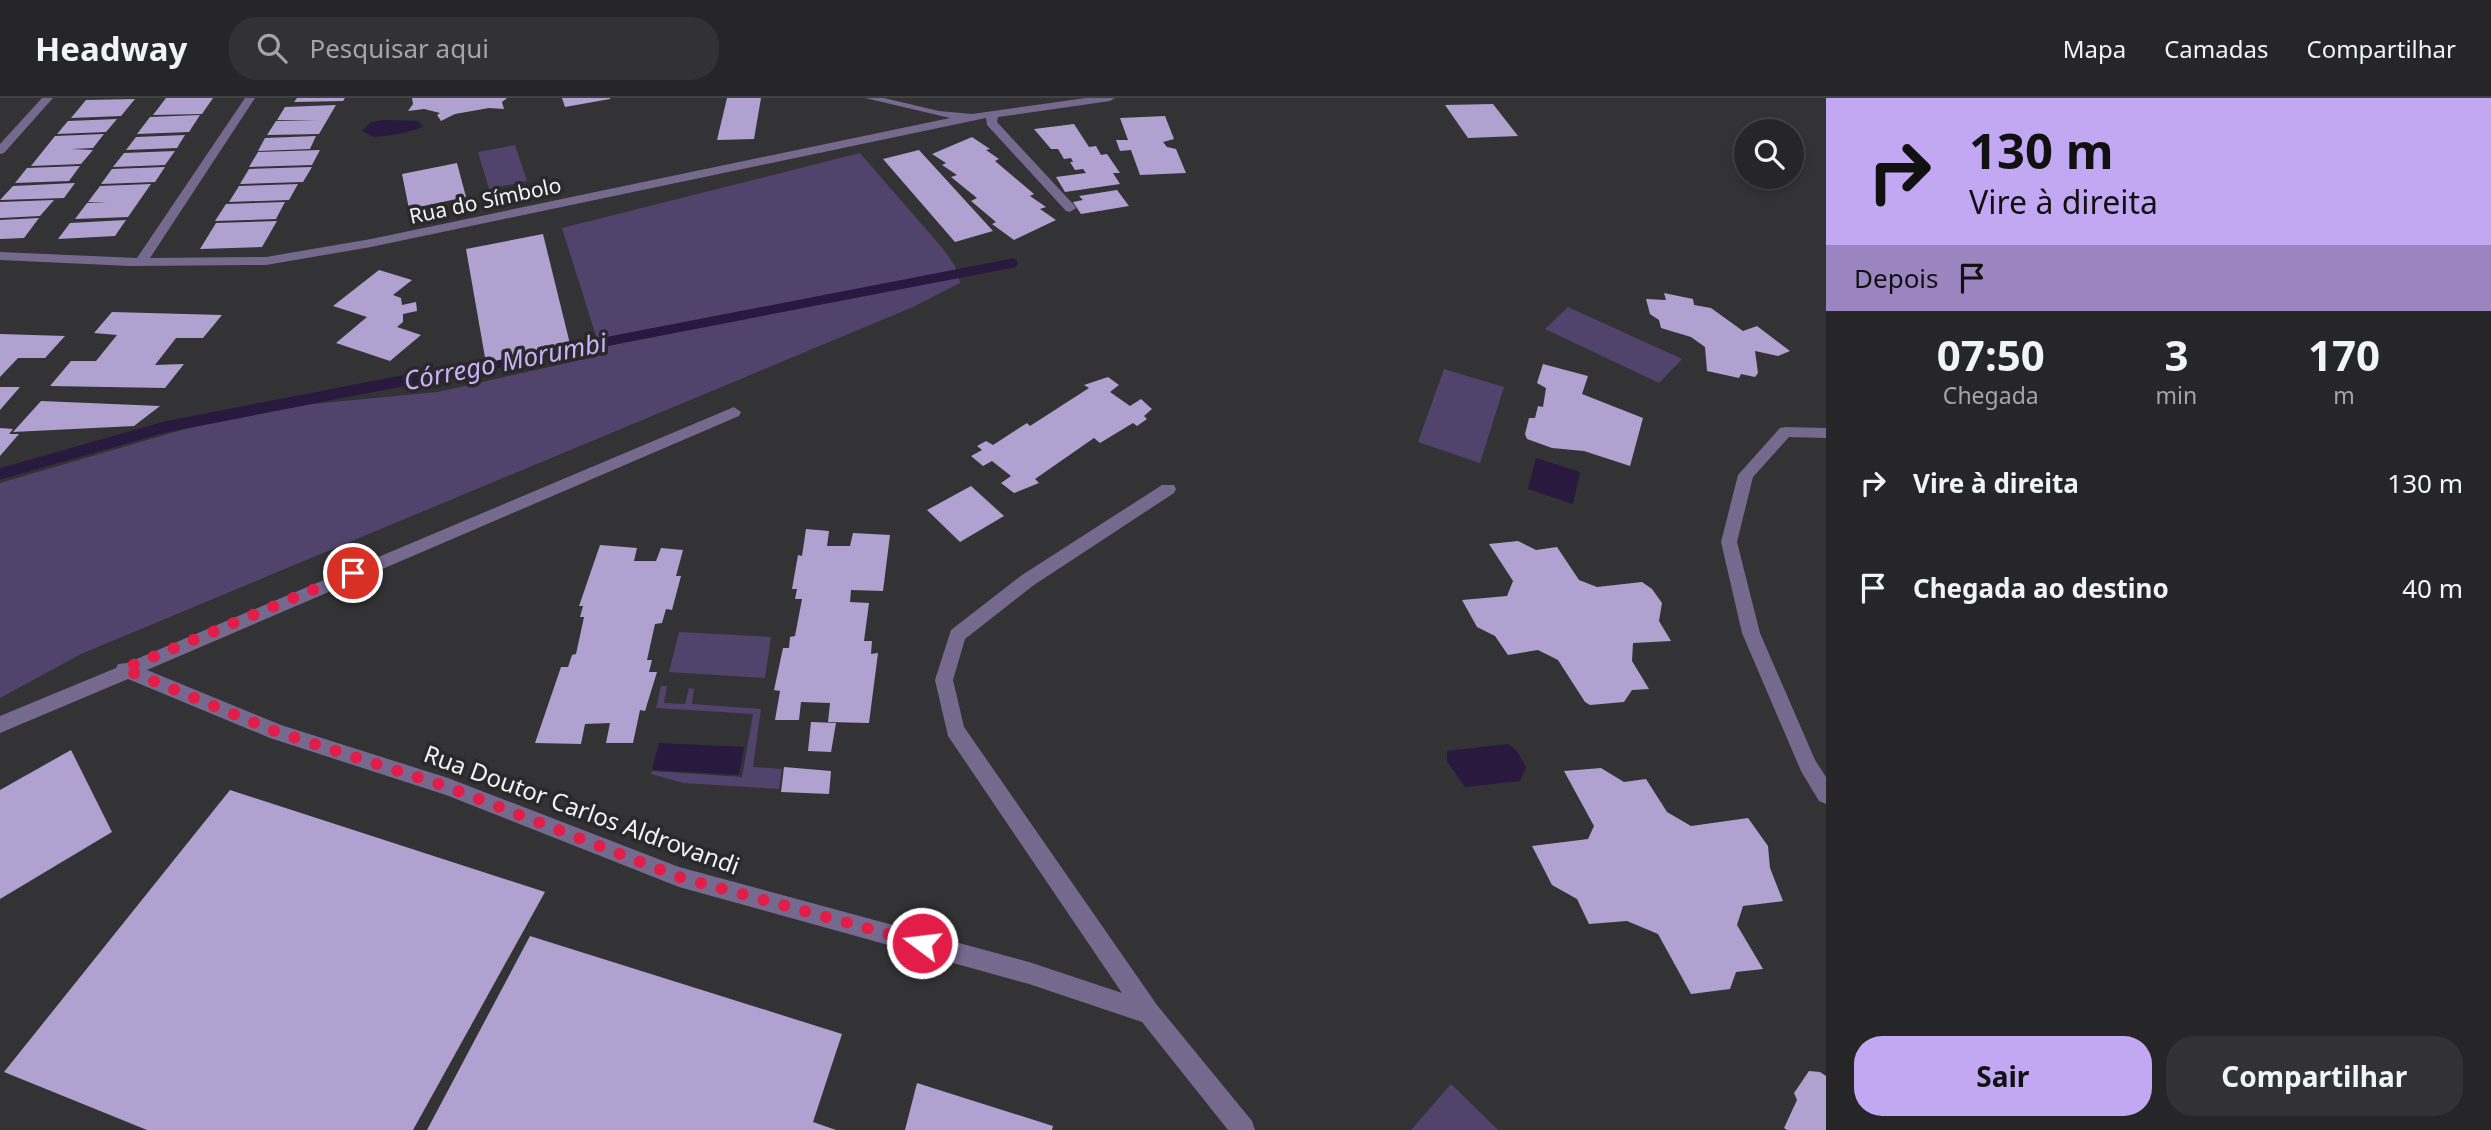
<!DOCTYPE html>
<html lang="pt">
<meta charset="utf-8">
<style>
:root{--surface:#262628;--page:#323234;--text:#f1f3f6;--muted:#a4a5a8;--line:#424345;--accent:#c2a7f2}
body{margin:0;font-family:"Noto Sans",sans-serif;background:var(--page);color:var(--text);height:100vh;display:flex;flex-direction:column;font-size:26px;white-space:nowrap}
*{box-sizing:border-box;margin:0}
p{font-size:23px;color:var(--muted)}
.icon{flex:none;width:38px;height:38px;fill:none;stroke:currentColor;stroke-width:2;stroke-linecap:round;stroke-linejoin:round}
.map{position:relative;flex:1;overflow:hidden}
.panel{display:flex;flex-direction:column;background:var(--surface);width:665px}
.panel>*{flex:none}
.banner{background:#c2a7f2;color:#111;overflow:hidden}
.tools{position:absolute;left:1734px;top:21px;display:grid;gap:14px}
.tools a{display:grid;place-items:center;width:70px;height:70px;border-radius:50%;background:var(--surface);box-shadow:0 4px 10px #0003,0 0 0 2px var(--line);font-size:35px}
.pin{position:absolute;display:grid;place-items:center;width:60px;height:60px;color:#fff;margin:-30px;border:4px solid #fff;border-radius:50%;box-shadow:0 2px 7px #0007}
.me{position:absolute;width:77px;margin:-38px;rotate:285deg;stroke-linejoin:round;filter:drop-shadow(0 0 5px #0008)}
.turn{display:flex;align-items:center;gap:24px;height:147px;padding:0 28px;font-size:32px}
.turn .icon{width:91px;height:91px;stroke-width:2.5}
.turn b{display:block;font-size:49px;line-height:60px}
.then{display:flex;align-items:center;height:66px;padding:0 28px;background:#0003;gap:14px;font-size:26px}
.eta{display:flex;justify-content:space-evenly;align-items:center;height:119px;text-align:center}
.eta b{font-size:42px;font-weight:700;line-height:49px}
.cta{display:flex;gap:14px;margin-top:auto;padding:14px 28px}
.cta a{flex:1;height:80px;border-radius:28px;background:var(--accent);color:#111;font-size:28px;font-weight:700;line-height:80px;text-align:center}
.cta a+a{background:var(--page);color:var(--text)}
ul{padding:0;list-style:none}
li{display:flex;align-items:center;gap:21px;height:105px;padding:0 28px}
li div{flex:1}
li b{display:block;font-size:26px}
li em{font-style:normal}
header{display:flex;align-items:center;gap:42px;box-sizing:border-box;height:98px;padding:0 35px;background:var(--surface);border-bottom:2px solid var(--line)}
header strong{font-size:33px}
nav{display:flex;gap:38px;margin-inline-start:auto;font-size:24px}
.search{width:490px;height:63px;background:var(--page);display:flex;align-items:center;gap:18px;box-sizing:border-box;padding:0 24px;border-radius:28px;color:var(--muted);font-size:26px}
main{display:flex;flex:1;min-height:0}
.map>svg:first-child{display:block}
</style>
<header>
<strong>Headway</strong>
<div class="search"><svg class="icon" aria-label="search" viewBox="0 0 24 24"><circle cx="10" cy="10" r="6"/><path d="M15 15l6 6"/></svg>Pesquisar aqui</div>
<nav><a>Mapa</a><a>Camadas</a><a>Compartilhar</a></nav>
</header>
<main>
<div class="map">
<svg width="1826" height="1032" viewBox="0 0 1826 1032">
<rect width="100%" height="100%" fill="#333235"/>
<g fill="#52436d">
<path d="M515,47l12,36 -38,8 -11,-37z"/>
<path d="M860,55l84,97 11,16 5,17 -47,24 -832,347 -81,44v-215l250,-73 188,-18 164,-37 -40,-127z"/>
<path d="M1568,209l114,52 -23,24 -114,-54z"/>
<path d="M1444,271l60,18 -24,76 -62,-21z"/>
<path d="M679,534l92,5 -6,41 -96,-6z"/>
<path d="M661,588h6l-3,17 21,1 4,-16 5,1 -2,15 69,5 -8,58 29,2 -3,20 -96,-6 -32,-9 1,-3 90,6 11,-63 -97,-6z"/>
<path d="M1451,986l47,46h-87z"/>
</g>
<g fill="#29193f">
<path d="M384,22l34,1 5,5c-8,6 -37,10 -49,11l-12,-6 9,-9z"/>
<path d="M1536,360l44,14 -7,32 -45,-15z"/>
<path d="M659,645l85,4 -5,28 -87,-5z"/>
<path d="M1508,646l9,7 9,16 -6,14 -55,6 -18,-26v-10z"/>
</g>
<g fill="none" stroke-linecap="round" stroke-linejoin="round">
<path stroke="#29193f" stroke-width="9" d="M532,258l481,-93"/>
<path stroke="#29193f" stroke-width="11" d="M0,376l165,-47 376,-73"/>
</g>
<g fill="#b1a1d1">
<path d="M166,0h47l-11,16 -49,1z"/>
<path d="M297,0h48l-2,3 -49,1z"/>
<path d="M412,0h95l-5,4 2,7 -15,-1 -34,6 -14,7 -4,-6 3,-2 -16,-4 -16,2 5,-7z"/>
<path d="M562,0h48v1l-45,8z"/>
<path d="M727,0h34l-7,41 -37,1z"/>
<path d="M135,1l-14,17 -50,2 15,-18z"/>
<path d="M1493,6l25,32 -50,2 -23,-33z"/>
<path d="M336,7l-17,29 -52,1 9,-14 42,-1h-41l8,-13z"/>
<path d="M200,17l-11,17 -52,2 13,-17z"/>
<path d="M1165,18l9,23 -11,3 4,5 9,2 10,24 -46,2 -9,-25 -11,1 -4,-11h12l-8,-22z"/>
<path d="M117,21l-11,13 -49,2 11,-13z"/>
<path d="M1074,26l15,23 7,-1 5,9 6,-1 13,19h-7l7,11 -55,8 -9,-15 30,-4 -3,-4 -8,1 -5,-8h3l-2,-4 -7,1 -6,-10h-7l-17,-20z"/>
<path d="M104,36l-11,14 -22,1 22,1 -12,14 -50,2 24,-30z"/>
<path d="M185,37l-8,13 -51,2 10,-13z"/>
<path d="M316,38l-6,13 -52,2 7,-13z"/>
<path d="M972,39l18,12 -4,1 13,9 -4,2 39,33 -4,2 16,11 -6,2 16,11 -42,20 -22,-16 4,-2 -25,-21 6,-3 -26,-21 6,-2 -15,-10 4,-2 -14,-9z"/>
<path d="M320,52l-8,15 -63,2 9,-15z"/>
<path d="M919,52l74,81 -38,11 -72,-83z"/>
<path d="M175,53l-10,14 -52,2 11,-14z"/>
<path d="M457,65l9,34 -57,12 -7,-35z"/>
<path d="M80,68l-11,15 -54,2 12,-15z"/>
<path d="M165,69l-10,15 -54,2 11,-15z"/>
<path d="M312,69l-9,15 -63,2 9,-15z"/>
<path d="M75,85l-11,15 -64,2 13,-14z"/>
<path d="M151,86l-23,33 -53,2 12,-16 19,-1h-18l12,-16z"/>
<path d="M298,86l-9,16 -60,2 10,-16z"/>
<path d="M1117,92l12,16 -48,8 -8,-12 10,-2 -4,-4z"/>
<path d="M54,102l-14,16 -40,2v-16z"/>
<path d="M285,104l-9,17 -61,2 11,-17z"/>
<path d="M39,120l-15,20 -24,1v-19z"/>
<path d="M126,122l-11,16 -57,3 12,-16z"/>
<path d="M277,123l-15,26 -62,2 16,-26z"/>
<path d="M543,136l27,110 -84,19 -20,-114z"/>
<path d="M379,172l33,10 -19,15 8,3 1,7 14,-3 1,9 -14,3v8l-6,5 24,8 -31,26 -54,-18 31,-26 -34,-11z"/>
<path d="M1664,195l29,6 1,6 17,3 32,23 14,-5 33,25 -12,5 -23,-5 3,22 -3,4 -14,-3 -2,4 -32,-7 -2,-24 -14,-10 -30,-9 -2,-8 -9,-6 -4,-15 20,1z"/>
<path d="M112,214l110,3 -19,23h-27l-21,27 29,-1 -19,24 -115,-2 21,-25h25l21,-26 -23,-2z"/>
<path d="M0,236l65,2 -20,22h-27l-18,19z"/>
<path d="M1543,266l45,12 -6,18 61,24 -13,48 -46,-15 -32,-3 -25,-9 -2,-5 4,-16h6l3,-12 5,1 3,-19 -9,-5z"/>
<path d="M1108,279l11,8 -9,7 20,14 11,-7 11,10 -8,7 3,3 -10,7 -4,-3 -33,20 -6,-5 -59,41 4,4 -25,10 -13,-10 10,-7 -19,-15 -9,5 -12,-10 11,-6 -5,-4 9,-5 7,4 34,-22 3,3 59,-38 -5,-3z"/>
<path d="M0,289h20l-20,23z"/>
<path d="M41,303l119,5 -26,20 -121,6z"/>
<path d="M0,330l13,1 -4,5h10l-19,22z"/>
<path d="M971,388l33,30 -44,26 -33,-32z"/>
<path d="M806,431l23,2 -2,15h23l3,-13 37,2 -7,56 -32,-1 -1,12 19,1 -5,38h8l-1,13 7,-1 -9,70 -41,-1 2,-19 -29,-1 -2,18h-24l5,-29 -6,-1 9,-42h6l1,-11 5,-1 7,-37h-7l2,-10h-5l6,-34 4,1z"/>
<path d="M1518,443l18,9 21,-3 22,33 18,7 45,-5 10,7 10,14 -3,18 12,20 -38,2 -1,18 17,28 -17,1 -8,12 -34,3 -5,-3 -27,-42 -20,-10 -30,5 -13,-19 -18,-9 -15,-27 45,-4 6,-15 -24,-37z"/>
<path d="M600,447l37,3 -3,13h22l5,-13 22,2 -7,26h5l-9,34 -6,-1 -4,14 -7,1 -8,36h5l-3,12h8l-12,39 -5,-1 -7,33h-27l4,-20 -25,1 -4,20 -46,-1 26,-76h7l4,-12 4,-1 8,-37h-4l3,-11h-4z"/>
<path d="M811,624l25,1 -5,29 -23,-1z"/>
<path d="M71,652l41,82 -112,67v-109z"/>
<path d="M784,669l47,4 -2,23 -48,-2z"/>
<path d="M1601,670l23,14 22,-3 21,33 24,14 57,-8 20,28 2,22 13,33 -40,5 -6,19 26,44 -27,3 -6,17 -39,5 -33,-60 -31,-13 -38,3 -12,-25 -25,-14 -20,-39 56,-7 6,-13 -30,-55z"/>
<path d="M230,692l315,102 -132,238h-266l-143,-58z"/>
<path d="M530,838l312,98 -29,88 23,8h-409z"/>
<path d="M1809,973l11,1 6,4v54h-39l-3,-2 13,-28 -3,-7z"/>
<path d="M917,985l136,43 -1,4h-147z"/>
</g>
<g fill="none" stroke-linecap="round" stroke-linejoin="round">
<g fill="#76698e" fill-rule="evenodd">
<path d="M42,0h11l-49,55 -4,1v-10z"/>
<path d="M245,0h10l-105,160 116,-1 105,-18 579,-121 -85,-20h19l55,13 33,3 114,-16h29l-5,3 -112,16 -1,5 77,83 2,3 -6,4 -4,-1 -79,-86 -1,-7 -615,129 -105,18 -136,1 -130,-6v-8l137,6z"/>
<path d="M734,309l7,5 -2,4 -592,254 134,55 167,53 231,89 350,95 93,31 -174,-257 -13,-56 16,-50 71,-55 140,-90h12l2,4 -2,4 -140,92 -69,54 -12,41 11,47 193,278 95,116 3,9h-27l-86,-108 -113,-38 -350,-97 -233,-92 -176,-57 -142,-59 -128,54v-17l116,-48 2,-4 9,-1z"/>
<path d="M1785,329l41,1v10l-37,-1 -36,40 -16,65 23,91 55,127 11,17v27l-7,-3 -18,-30 -59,-138 -21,-91 17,-67 42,-47z"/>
</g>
</g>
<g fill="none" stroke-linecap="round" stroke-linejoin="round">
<path stroke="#e11d48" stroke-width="12" stroke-dasharray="0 21.6" d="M353,475l-229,96 153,63 171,55 231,90 243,66"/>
</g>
<g text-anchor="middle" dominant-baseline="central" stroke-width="7" stroke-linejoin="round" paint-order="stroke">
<g font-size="21" fill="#f2f1f3" stroke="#29282b">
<text transform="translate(485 102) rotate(-12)">Rua do Símbolo</text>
</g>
<g font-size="24" fill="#f2f1f3" stroke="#29282b">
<text transform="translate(582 711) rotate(20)">Rua Doutor Carlos Aldrovandi</text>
</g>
<g font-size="26" font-style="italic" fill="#c9b0f7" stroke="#29282b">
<text transform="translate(505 263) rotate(-11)">Córrego Morumbi</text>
</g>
</g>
</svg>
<div class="tools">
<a><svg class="icon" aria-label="search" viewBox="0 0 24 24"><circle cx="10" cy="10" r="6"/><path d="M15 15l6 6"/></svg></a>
</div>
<div class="pin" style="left:353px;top:475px;background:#d93025"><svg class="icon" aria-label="arrive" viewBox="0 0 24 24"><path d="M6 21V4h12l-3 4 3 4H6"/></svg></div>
<svg class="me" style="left:922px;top:845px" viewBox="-20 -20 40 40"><circle r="17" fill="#e11d48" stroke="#fff" stroke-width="3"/><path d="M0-11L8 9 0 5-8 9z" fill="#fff"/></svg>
</div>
<section class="panel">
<div class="banner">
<div class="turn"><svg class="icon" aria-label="right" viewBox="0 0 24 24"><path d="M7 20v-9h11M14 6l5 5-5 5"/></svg><div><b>130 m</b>Vire à direita</div></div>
<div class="then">Depois<svg class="icon" aria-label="arrive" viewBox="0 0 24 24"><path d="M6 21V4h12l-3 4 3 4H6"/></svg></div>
</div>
<div class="eta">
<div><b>07:50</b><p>Chegada</p></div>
<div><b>3</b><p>min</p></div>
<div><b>170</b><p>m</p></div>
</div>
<ul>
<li><svg class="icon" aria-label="right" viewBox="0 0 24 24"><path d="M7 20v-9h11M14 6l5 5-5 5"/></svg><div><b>Vire à direita</b></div><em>130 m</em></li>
<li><svg class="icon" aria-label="arrive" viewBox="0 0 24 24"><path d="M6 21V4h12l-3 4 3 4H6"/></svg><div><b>Chegada ao destino</b></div><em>40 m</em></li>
</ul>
<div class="cta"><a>Sair</a><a>Compartilhar</a></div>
</section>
</main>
